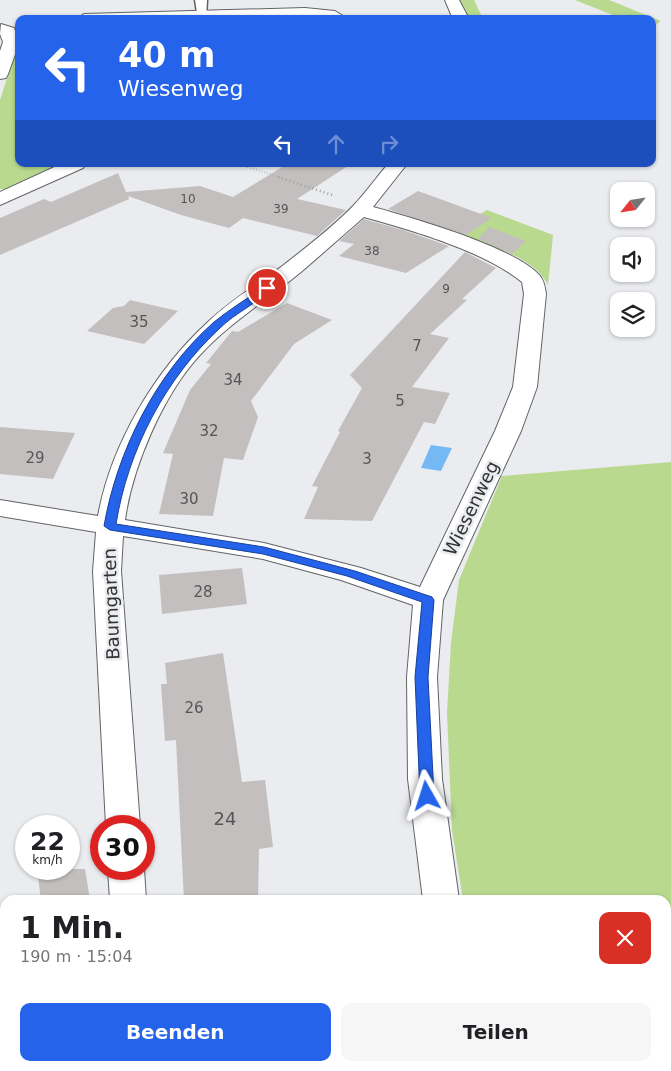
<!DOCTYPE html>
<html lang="de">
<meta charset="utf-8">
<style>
:root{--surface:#fff;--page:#f6f6f6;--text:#202124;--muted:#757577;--accent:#2563eb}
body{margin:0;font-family:"DejaVu Sans",sans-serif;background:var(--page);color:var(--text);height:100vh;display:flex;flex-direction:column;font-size:19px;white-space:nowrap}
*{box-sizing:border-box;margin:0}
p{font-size:16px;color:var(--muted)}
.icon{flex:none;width:28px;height:28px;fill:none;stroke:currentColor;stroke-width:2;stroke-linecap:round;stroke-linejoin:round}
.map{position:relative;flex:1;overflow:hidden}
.drawer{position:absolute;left:0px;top:895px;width:671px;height:176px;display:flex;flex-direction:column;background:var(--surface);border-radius:15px 15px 0 0;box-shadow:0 1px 4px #0004}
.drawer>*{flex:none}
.guide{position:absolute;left:15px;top:15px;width:641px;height:152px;border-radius:10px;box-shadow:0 1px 4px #0004;background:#2563eb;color:#fff;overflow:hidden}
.needle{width:32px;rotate:240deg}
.controls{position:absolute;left:610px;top:182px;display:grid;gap:10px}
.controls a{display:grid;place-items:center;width:45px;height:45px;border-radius:10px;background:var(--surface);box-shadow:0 1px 4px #0004;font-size:25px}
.speed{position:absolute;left:15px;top:815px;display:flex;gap:10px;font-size:25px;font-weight:700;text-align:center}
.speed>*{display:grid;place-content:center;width:65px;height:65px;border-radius:50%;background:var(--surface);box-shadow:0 1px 4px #0004;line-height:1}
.speed small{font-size:12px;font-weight:400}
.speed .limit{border:8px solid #d22;background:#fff;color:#111}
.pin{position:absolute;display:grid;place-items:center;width:42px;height:42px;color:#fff;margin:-21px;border:2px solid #fff;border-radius:50%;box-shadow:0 1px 5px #0007}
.me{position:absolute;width:55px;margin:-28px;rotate:354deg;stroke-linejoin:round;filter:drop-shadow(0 0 4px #0008)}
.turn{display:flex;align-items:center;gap:18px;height:105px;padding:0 20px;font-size:22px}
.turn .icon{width:65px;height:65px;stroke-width:2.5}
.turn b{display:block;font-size:35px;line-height:42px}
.lanes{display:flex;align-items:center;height:48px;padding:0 20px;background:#0003;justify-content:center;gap:25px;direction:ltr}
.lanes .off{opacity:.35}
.round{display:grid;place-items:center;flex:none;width:52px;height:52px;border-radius:10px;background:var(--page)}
.overview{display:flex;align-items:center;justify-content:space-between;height:85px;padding:0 20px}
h1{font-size:30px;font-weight:700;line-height:38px}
.button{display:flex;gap:10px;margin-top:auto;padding:10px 20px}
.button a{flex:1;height:58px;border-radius:10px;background:var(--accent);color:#fff;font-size:20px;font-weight:700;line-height:58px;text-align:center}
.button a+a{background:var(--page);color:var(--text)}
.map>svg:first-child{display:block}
</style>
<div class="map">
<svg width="671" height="1071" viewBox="0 0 671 1071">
<rect width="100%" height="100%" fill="#eaecef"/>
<g fill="#b8d98e">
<path d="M458,0h16l9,19h-14z"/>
<path d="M575,0h34l52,21 -8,5 -1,-7h-29z"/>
<path d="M19,42v122h45l-55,25h-9v-89z"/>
<path d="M487,210l66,25 -5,50c-16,-32 -68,-41 -100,-53z"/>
<path d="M671,462v515l-5,-2v-75h-203l-11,-70 -5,-117 4,-70 8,-63 43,-104z"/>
</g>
<path fill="#74b9f4" d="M431,445l21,3 -11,23 -20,-3z"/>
<g fill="#c3bfbe">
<path d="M287,164h64l-54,35 49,11 -29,26 -74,-18 -14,10 -48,-13 -53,-19 1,3 -129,56v-37l44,-19 7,3 67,-29 8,19 74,-6 33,11z"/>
<path d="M418,191l74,27 -26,17 -78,-26z"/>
<path d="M364,219l39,11 46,16 -43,27 -67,-17 15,-12 -15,-3z"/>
<path d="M489,227l37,14 -14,13 -34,-15z"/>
<path d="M465,252l31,16 -34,31 5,1 -37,34 19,4 -37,49 38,6 -15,31 -11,-2 -52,99 -68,-2 14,-32 -6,-1 28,-54 -2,-1 24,-43 -12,-13z"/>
<path d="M130,300l48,11 -34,33 -57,-13 26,-23 11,-2z"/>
<path d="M287,303l45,17 -38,24 -43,57 7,16 -15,43 -19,-2 -11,58 -54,-2 14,-60 -10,-1 27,-63 21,-26 -5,-1 26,-32 6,1z"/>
<path d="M0,427l75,6 -22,46 -53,-5z"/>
<path d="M242,568l5,36 -85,10 -3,-39z"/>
<path d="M223,653l19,129 23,-2 8,67 -14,2 -1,51h-74l-8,-160 -11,1 -4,-57h6l-2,-21z"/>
<path d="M37,869h48l5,31h-49z"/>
</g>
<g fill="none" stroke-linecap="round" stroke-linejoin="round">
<defs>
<path id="service" d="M195,0h12l-1,19h-8z"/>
<g id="minor">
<path d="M445,0h14l10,19h-16z"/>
<path d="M305,8l30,3 8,5 -2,3h-264l7,-5z"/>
<path d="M1,24l13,4 5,15 -11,31 -2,4 -6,1v-28l3,-9 -3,-8z"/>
<path d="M61,164h24l-2,4 -83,37v-13z"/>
<path d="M388,164h19l-34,43c37,10 144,41 167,69 4,5 5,11 6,18l-9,93 -16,44 -78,169 -6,77 5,102 17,121h-36l-15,-121 -1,-102 6,-72 -72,-25 -78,-21 -140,-23 -2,35 19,255h-34l-13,-255 3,-39 -96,-16v-16l98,16c13,-72 57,-146 111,-195 23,-22 51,-38 76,-57 23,-18 49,-38 69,-59 12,-13 23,-28 34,-41zM364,217c47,13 120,34 158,65l2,12 -11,93 -18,44 -75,156 -59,-19 -97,-25 -139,-23c7,-52 38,-125 74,-164 30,-33 68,-56 102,-84 21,-18 42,-37 63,-55z"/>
<path d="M108,869h36l2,31h-36z"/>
<path d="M85,1066h40l-2,5h-40z"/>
<rect x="436" y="1066" width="40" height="5"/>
</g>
</defs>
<use href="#service" stroke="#616365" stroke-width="3"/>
<use href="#minor" stroke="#616365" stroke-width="2"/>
<path stroke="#9b9d9f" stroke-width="2" stroke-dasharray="0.5 2.5" stroke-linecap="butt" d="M239,164l43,14"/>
<path stroke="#9b9d9f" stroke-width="2.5" stroke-dasharray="1 3" stroke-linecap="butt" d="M278,177l57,19"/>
<use href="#service" fill="#fff" fill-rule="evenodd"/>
<use href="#minor" fill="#fff" fill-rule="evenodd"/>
</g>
<path fill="#2563eb" stroke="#184099" d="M264,287l7,1c-14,16 -36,25 -51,40 -55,51 -92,122 -104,196l148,23 91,24 77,26 2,3 -6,77 6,119 -2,4 -5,1 -7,-5 -5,-119 7,-75 -75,-26 -84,-22 -153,-24 -6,-4c13,-75 52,-153 110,-204 16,-13 34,-24 50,-35z"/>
<g text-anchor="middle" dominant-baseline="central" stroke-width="5" stroke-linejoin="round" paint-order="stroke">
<g font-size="12" fill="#565556">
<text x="188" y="199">10</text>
<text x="281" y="209">39</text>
<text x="372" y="251">38</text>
<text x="446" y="289">9</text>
</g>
<g font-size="15" fill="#565556">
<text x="139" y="322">35</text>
<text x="417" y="346">7</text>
<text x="233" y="380">34</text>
<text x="400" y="401">5</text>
<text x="209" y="431">32</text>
<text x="35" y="458">29</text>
<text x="367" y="459">3</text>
<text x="189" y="499">30</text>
<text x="203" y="592">28</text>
<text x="194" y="708">26</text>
</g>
<g font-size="18" fill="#313233" stroke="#eaecef">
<text transform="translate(471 508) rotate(-64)">Wiesenweg</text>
<text transform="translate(111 604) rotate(-92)">Baumgarten</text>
</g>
<g font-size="18" fill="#565556">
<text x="225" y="818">24</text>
</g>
</g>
</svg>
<div class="controls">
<a><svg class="needle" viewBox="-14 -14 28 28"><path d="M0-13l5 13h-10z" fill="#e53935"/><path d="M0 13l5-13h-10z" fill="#757577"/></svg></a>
<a><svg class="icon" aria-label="sound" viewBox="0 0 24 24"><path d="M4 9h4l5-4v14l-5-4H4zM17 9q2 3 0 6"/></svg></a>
<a><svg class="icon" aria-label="layers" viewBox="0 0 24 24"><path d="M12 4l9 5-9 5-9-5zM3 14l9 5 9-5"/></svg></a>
</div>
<div class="speed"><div>22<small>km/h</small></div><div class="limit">30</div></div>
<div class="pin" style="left:267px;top:288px;background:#d93025"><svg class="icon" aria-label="arrive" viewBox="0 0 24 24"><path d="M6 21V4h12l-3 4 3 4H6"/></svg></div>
<svg class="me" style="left:427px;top:796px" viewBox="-20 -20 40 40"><path d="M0-17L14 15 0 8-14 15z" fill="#2563eb" stroke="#fff" stroke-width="4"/></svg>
<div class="guide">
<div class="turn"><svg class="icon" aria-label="left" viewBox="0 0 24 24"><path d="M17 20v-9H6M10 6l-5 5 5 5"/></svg><div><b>40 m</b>Wiesenweg</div></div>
<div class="lanes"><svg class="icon" aria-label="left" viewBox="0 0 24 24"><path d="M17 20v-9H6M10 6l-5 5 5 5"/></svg><svg class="icon off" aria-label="ahead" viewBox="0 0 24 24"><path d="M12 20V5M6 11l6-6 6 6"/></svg><svg class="icon off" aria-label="right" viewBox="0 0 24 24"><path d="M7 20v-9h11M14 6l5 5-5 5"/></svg></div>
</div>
<section class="drawer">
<div class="overview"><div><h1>1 Min.</h1><p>190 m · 15:04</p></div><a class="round" style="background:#d93025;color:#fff"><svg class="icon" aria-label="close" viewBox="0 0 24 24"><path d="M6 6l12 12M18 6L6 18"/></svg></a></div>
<div class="button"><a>Beenden</a><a>Teilen</a></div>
</section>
</div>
